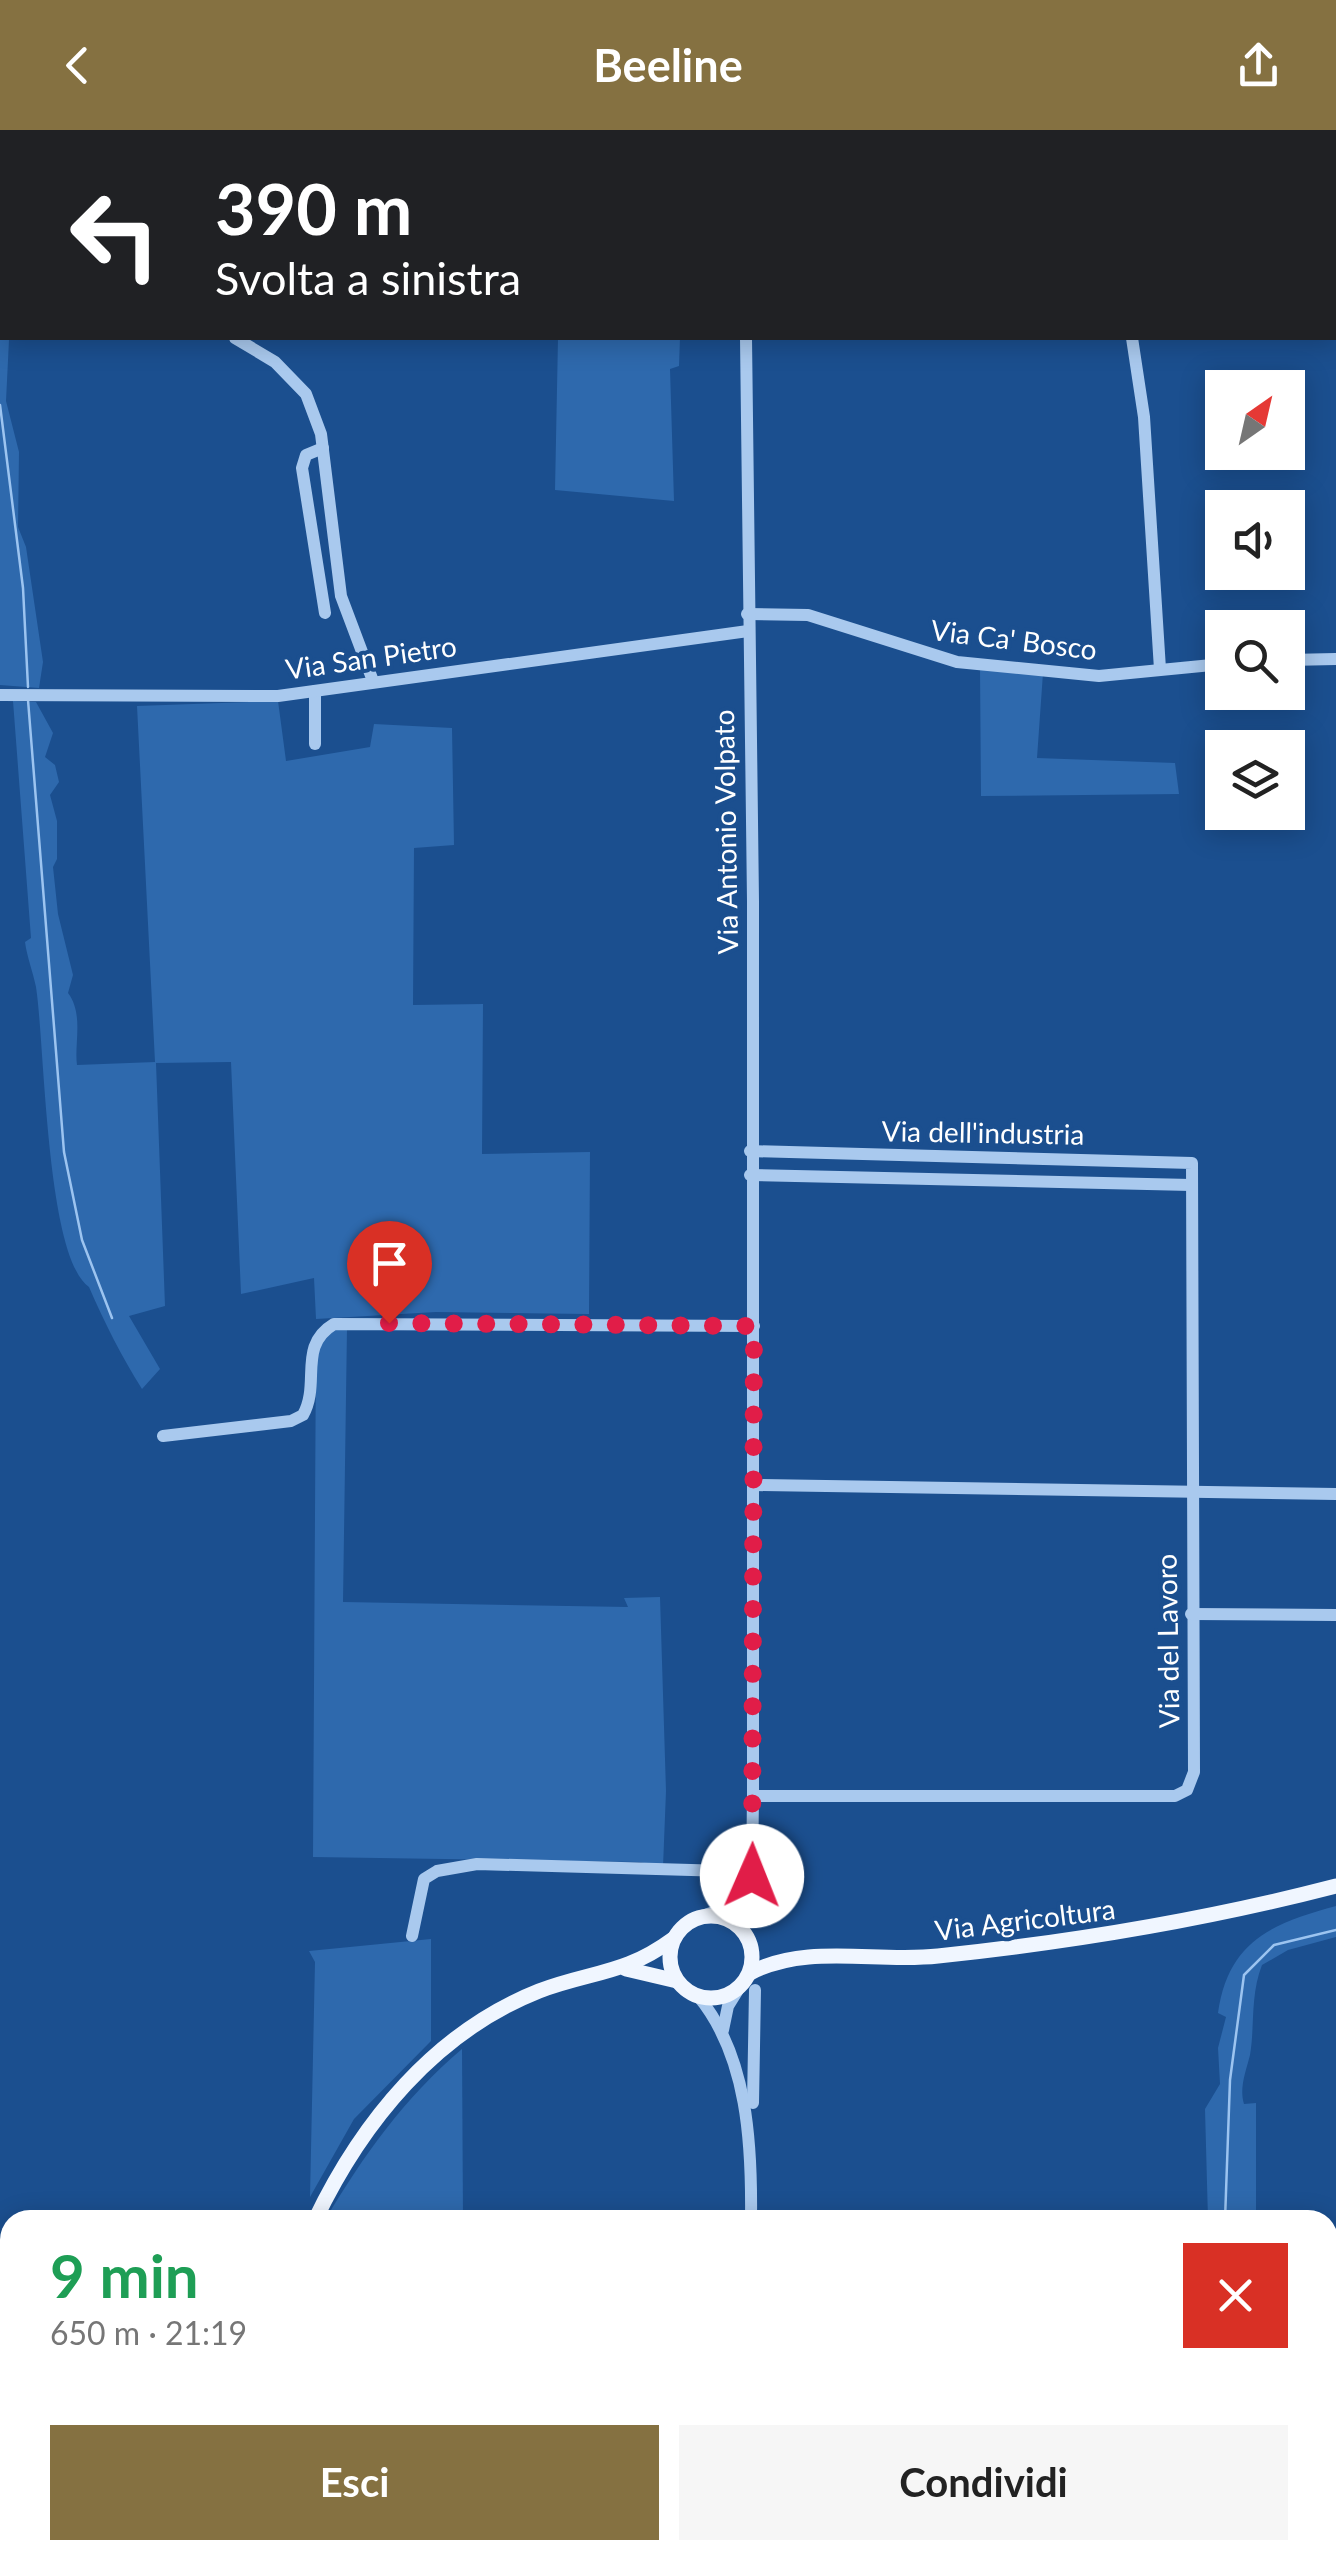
<!DOCTYPE html>
<html lang="it">
<meta charset="utf-8">
<style>
:root{--surface:#fff;--page:#f6f6f6;--text:#222;--muted:#767676;--accent:#857141}
body{margin:0;font-family:Lato,sans-serif;background:var(--page);color:var(--text);height:100vh;display:flex;flex-direction:column;font-size:38px;white-space:nowrap}
*{box-sizing:border-box;margin:0}
p{font-size:32px;color:var(--muted)}
.icon{flex:none;width:55px;height:55px;fill:none;stroke:currentColor;stroke-width:2;stroke-linecap:round;stroke-linejoin:round}
.map{position:relative;flex:1;overflow:hidden}
.sheet{position:absolute;left:0px;top:2080px;width:1338px;height:350px;display:flex;flex-direction:column;background:var(--surface);border-radius:30px 30px 0 0;box-shadow:0 5px 25px #0003}
.sheet>*{flex:none}
.banner{position:absolute;left:0px;top:0px;width:1338px;height:210px;box-shadow:0 5px 25px #0003;background:#202124;color:#fff;overflow:hidden}
.needle{width:65px;rotate:34deg}
.buttons{position:absolute;left:1205px;top:240px;display:grid;gap:20px}
.buttons a{display:grid;place-items:center;width:100px;height:100px;border-radius:0px;background:var(--surface);box-shadow:0 5px 25px #0003;font-size:50px}
.pin{position:absolute;display:grid;place-items:center;width:85px;height:85px;color:#fff;margin:-102px -42px;border-radius:50% 50% 50% 0;rotate:-45deg;box-shadow:0 0 10px #0007}
.pin .icon{rotate:45deg}
.me{position:absolute;width:110px;margin:-55px;rotate:1deg;stroke-linejoin:round;filter:drop-shadow(0 0 8px #0008)}
.turn{display:flex;align-items:center;gap:35px;height:210px;padding:0 50px;font-size:45px}
.turn .icon{width:130px;height:130px;stroke-width:2.5}
.turn b{display:block;font-size:70px;line-height:85px}
.round{display:grid;place-items:center;flex:none;width:105px;height:105px;border-radius:0px;background:var(--page)}
.headline{display:flex;align-items:center;justify-content:space-between;height:170px;padding:0 50px}
h1{font-size:60px;font-weight:700;line-height:75px;color:#1e9e55}
.button{display:flex;gap:20px;margin-top:auto;padding:20px 50px}
.button a{flex:1;height:115px;border-radius:0px;background:var(--accent);color:#fff;font-size:40px;font-weight:700;line-height:115px;text-align:center}
.button a+a{background:var(--page);color:var(--text)}
header{display:flex;justify-content:space-between;align-items:center;height:130px;padding:0 50px;background:var(--accent);color:#fff;font-size:45px;font-weight:700}
.map>svg:first-child{display:block}
</style>
<header><svg class="icon" aria-label="back" viewBox="0 0 24 24"><path d="M15 5l-7 7 7 7"/></svg>Beeline<svg class="icon" aria-label="share" viewBox="0 0 24 24"><path d="M12 15V3M7 8l5-5 5 5M5 13v7h14v-7"/></svg></header>
<div class="map">
<svg width="1336" height="2430" viewBox="0 0 1336 2430">
<rect width="100%" height="100%" fill="#1b4f8f"/>
<g fill="#2e69ad">
<path d="M0,0l20,2h-18l-2,149z"/>
<rect x="837" y="0" width="259" height="2"/>
<path d="M0,163l2,45 7,2 -3,61 13,51 -1,75 8,20 17,115 -4,26 -39,-3z"/>
<path d="M558,208h122l-1,28 -9,3 4,132 -119,-11z"/>
<path d="M980,538l63,5 -6,85 138,5 4,31 -198,2z"/>
<path d="M13,571l23,1 17,31 -8,24 10,8 4,17 -9,13 7,26v38l-4,8 5,47 15,61 -5,18c16,21 6,51 9,72l78,-3 -18,-356 141,-5 8,60 84,-14 4,-23 78,4 2,117 -40,3 -1,157 70,-1 -1,150 108,-2 -1,162 -153,-2 -120,7 -2,-41 -73,16 -10,-232 -75,1 9,243 -36,10 31,53 -18,20c-20,-32 -37,-65 -53,-102 -43,-30 -44,-241 -53,-300 -3,-15 -9,-30 -11,-45l6,-4z"/>
<path d="M347,1198l-4,274 285,5 -4,-9 36,-1 6,194 -3,76 -23,-5 -327,-5 3,-514 7,-12z"/>
<path d="M1336,1776v31l-48,13 -26,15c-12,31 -7,61 -12,90 -4,16 -11,33 -6,49l12,-1v117h-48l-3,-111 15,-25 -2,-36 8,-31 -8,-4c10,-72 55,-90 118,-107z"/>
<path d="M431,1809v102l-77,78 -44,78 5,-235 -6,-11z"/>
<path d="M462,1919l1,171h-138c38,-64 79,-122 137,-171z"/>
<path d="M288,2420h171v10h-172z"/>
</g>
<g fill="none" stroke-linecap="round" stroke-linejoin="round">
<g stroke="#9cc4f0" stroke-width="2.5">
<path d="M7,2v-2"/>
<path d="M0,70l2,-26"/>
<path d="M0,275l23,183 5,99"/>
<path d="M28,570l36,452 18,88 30,78"/>
<path d="M1225,2090l5,-140 14,-105 30,-30 62,-15"/>
<path d="M1208,2430l1,-10"/>
</g>
<g stroke="#a9c9ee" stroke-width="12">
<path d="M129,0l1,2"/>
<path d="M1104,0v2"/>
<path d="M747,2v-2"/>
<path d="M235,208l40,24 31,32 15,40 20,162 32,85"/>
<path d="M1132,208l12,79 16,252"/>
<path d="M323,318l-17,7 -4,13 23,145"/>
<path d="M747,484l61,1 149,47 142,14 123,-12"/>
<path d="M1288,530l48,-1"/>
<path d="M315,561v53"/>
<path d="M0,565l278,1 470,-65"/>
<path d="M750,1021l442,12 2,609 -7,18 -12,6h-422"/>
<path d="M750,1045l441,10"/>
<path d="M163,1306l128,-15 12,-6c18,-32 -6,-69 31,-91l420,2"/>
<path d="M754,1355l582,9"/>
<path d="M1191,1484l145,1"/>
<path d="M696,1788l30,-10 20,-16"/>
<path d="M739,1796l13,-50 1,-80v-895l-7,-563"/>
<path d="M412,1806l12,-57 13,-8 40,-7 249,7 26,5"/>
<path d="M698,1866c50,60 54,149 53,224"/>
<path d="M723,1900l5,-24 13,-21"/>
<path d="M753,1973l2,-113"/>
<path d="M750,2430l1,-10"/>
<path d="M994,2430v-10"/>
<path d="M1137,2430l1,-10"/>
</g>
<g stroke="#f0f6ff" stroke-width="15">
<circle cx="711" cy="1827" r="41"/>
<path d="M626,1839l51,12"/>
<path d="M750,1843c57,-30 126,-10 188,-17 134,-14 267,-36 398,-70"/>
<path d="M315,2090c47,-98 120,-188 224,-229 53,-20 85,-16 134,-52"/>
<path d="M279,2430l1,-10"/>
</g>
</g>
<g fill="none" stroke-linecap="round" stroke-linejoin="round">
<path stroke="#e11d48" stroke-width="18" stroke-dasharray="0 32.4" d="M389,1193l365,3 -2,550"/>
</g>
<g text-anchor="middle" dominant-baseline="central" stroke-width="8" stroke-linejoin="round" paint-order="stroke">
<g font-size="28" fill="#fff" stroke="#1b4f8f">
<text transform="translate(1014 509) rotate(7)">Via Ca' Bosco</text>
<text transform="translate(371 527) rotate(-8)">Via San Pietro</text>
<text transform="translate(725 702) rotate(-91)">Via Antonio Volpato</text>
<text transform="translate(983 1002) rotate(1)">Via dell'industria</text>
<text transform="translate(1167 1511) rotate(-91)">Via del Lavoro</text>
<text transform="translate(1025 1789) rotate(-7)">Via Agricoltura</text>
</g>
</g>
</svg>
<div class="buttons">
<a><svg class="needle" viewBox="-14 -14 28 28"><path d="M0-13l5 13h-10z" fill="#e53935"/><path d="M0 13l5-13h-10z" fill="#767676"/></svg></a>
<a><svg class="icon" aria-label="sound" viewBox="0 0 24 24"><path d="M4 9h4l5-4v14l-5-4H4zM17 9q2 3 0 6"/></svg></a>
<a><svg class="icon" aria-label="search" viewBox="0 0 24 24"><circle cx="10" cy="10" r="6"/><path d="M15 15l6 6"/></svg></a>
<a><svg class="icon" aria-label="layers" viewBox="0 0 24 24"><path d="M12 4l9 5-9 5-9-5zM3 14l9 5 9-5"/></svg></a>
</div>
<div class="pin" style="left:389px;top:1193px;background:#d93025"><svg class="icon" aria-label="arrive" viewBox="0 0 24 24"><path d="M6 21V4h12l-3 4 3 4H6"/></svg></div>
<svg class="me" style="left:752px;top:1746px" viewBox="-20 -20 40 40"><circle r="19" fill="#fff"/><path d="M0-13L10 11 0 6-10 11z" fill="#e11d48"/></svg>
<div class="banner">
<div class="turn"><svg class="icon" aria-label="left" viewBox="0 0 24 24"><path d="M17 20v-9H6M10 6l-5 5 5 5"/></svg><div><b>390 m</b>Svolta a sinistra</div></div>
</div>
<section class="sheet">
<div class="headline"><div><h1>9 min</h1><p>650 m · 21:19</p></div><a class="round" style="background:#d93025;color:#fff"><svg class="icon" aria-label="close" viewBox="0 0 24 24"><path d="M6 6l12 12M18 6L6 18"/></svg></a></div>
<div class="button"><a>Esci</a><a>Condividi</a></div>
</section>
</div>
